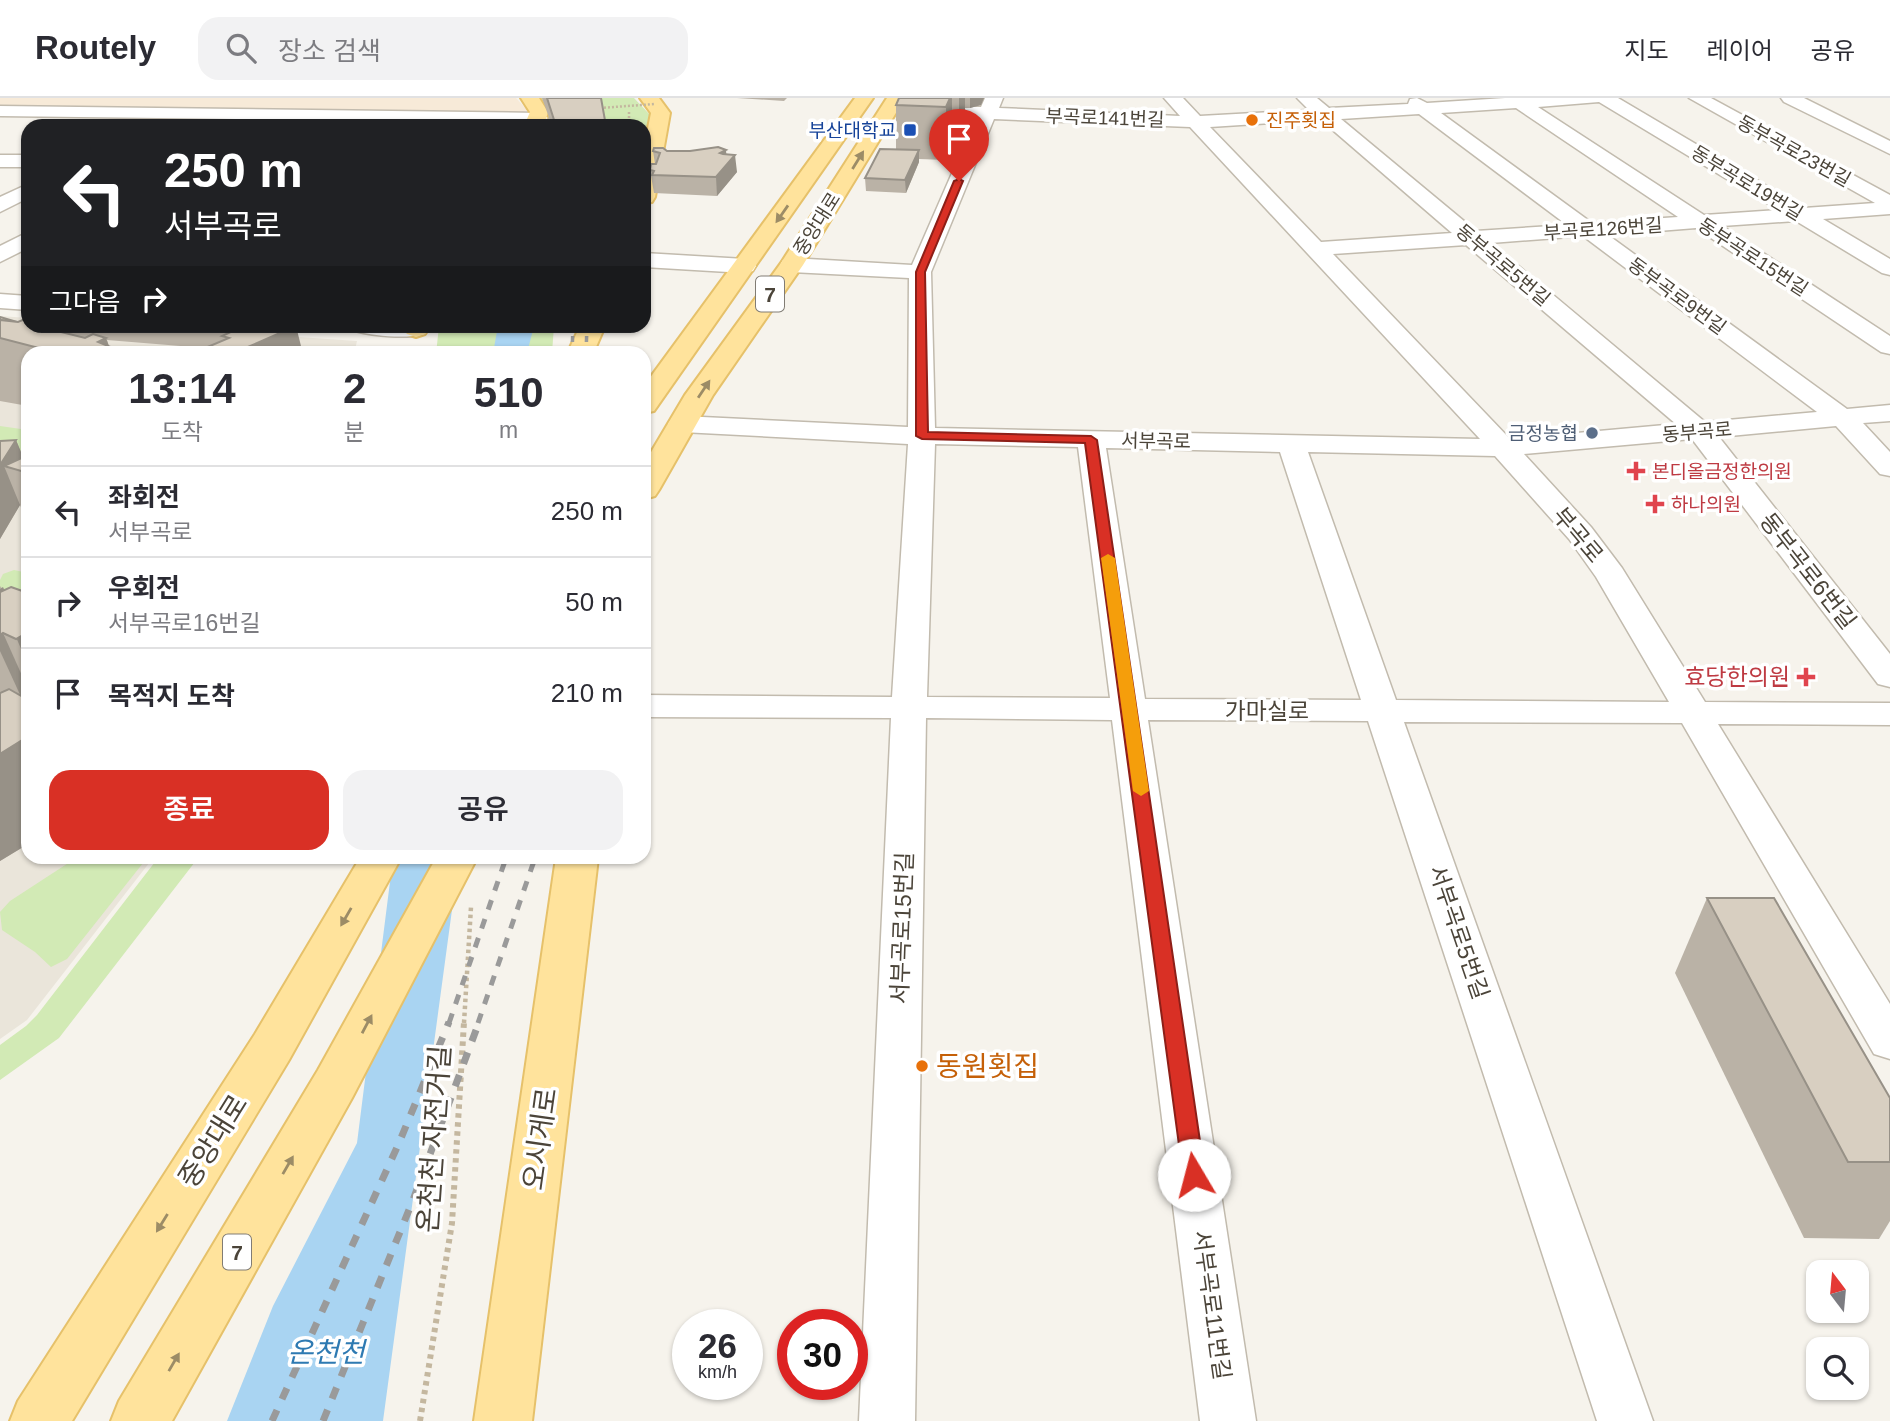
<!DOCTYPE html>
<html lang="ko">
<meta charset="utf-8">
<style>
:root{--surface:#fff;--page:#f2f2f3;--text:#2b2b33;--muted:#7c7c81;--line:#e1e1e2;--accent:#d93025}
body{margin:0;font-family:Helvetica,"Noto Sans KR",sans-serif;background:var(--page);color:var(--text);height:100vh;display:flex;flex-direction:column;font-size:26px;white-space:nowrap}
*{box-sizing:border-box;margin:0}
p{font-size:23px;color:var(--muted)}
.icon{flex:none;width:38px;height:38px;fill:none;stroke:currentColor;stroke-width:2;stroke-linecap:round;stroke-linejoin:round}
.map{position:relative;flex:1;overflow:hidden}
.sheet{position:absolute;left:21px;top:248px;width:630px;height:518px;display:flex;flex-direction:column;background:var(--surface);border-radius:21px;box-shadow:0 2px 5px #0004}
.sheet>*{flex:none}
.hud{position:absolute;left:21px;top:21px;width:630px;height:214px;border-radius:21px;box-shadow:0 2px 5px #0004;background:#202124;color:#fff;overflow:hidden}
.needle{width:46px;rotate:344deg}
.controls{position:absolute;left:1806px;top:1162px;display:grid;gap:14px}
.controls a{display:grid;place-items:center;width:63px;height:63px;border-radius:14px;background:var(--surface);box-shadow:0 2px 5px #0004;font-size:35px}
.speed{position:absolute;left:672px;top:1211px;display:flex;gap:14px;font-size:35px;font-weight:700;text-align:center}
.speed>*{display:grid;place-content:center;width:91px;height:91px;border-radius:50%;background:var(--surface);box-shadow:0 2px 5px #0004;line-height:1}
.speed small{font-size:18px;font-weight:400}
.speed .limit{border:10px solid #d22;background:#fff;color:#111}
.pin{position:absolute;display:grid;place-items:center;width:60px;height:60px;color:#fff;margin:-72px -30px;border-radius:50% 50% 50% 0;rotate:-45deg;box-shadow:0 0 7px #0007}
.pin .icon{rotate:45deg}
.me{position:absolute;width:77px;margin:-38px;rotate:352deg;stroke-linejoin:round;filter:drop-shadow(0 0 5px #0008)}
.turn{display:flex;align-items:center;gap:24px;height:147px;padding:0 28px;font-size:32px}
.turn .icon{width:91px;height:91px;stroke-width:2.5}
.turn b{display:block;font-size:49px;line-height:60px}
.then{display:flex;align-items:center;height:66px;padding:0 28px;background:#0003;gap:14px;font-size:26px}
.eta{display:flex;justify-content:space-evenly;align-items:center;height:119px;text-align:center}
.eta b{font-size:42px;font-weight:600;line-height:49px}
.cta{display:flex;gap:14px;margin-top:auto;padding:14px 28px}
.cta a{flex:1;height:80px;border-radius:21px;background:var(--accent);color:#fff;font-size:28px;font-weight:600;line-height:80px;text-align:center}
.cta a+a{background:var(--page);color:var(--text)}
ul{padding:0;list-style:none}
li{display:flex;align-items:center;gap:21px;height:91px;padding:0 28px;border-top:2px solid var(--line)}
li div{flex:1}
li b{display:block;font-size:26px}
li em{font-style:normal}
header{display:flex;align-items:center;gap:42px;box-sizing:border-box;height:98px;padding:0 35px;background:var(--surface);border-bottom:2px solid var(--line)}
header strong{font-size:33px}
nav{display:flex;gap:38px;margin-inline-start:auto;font-size:24px}
.search{width:490px;height:63px;background:var(--page);display:flex;align-items:center;gap:18px;box-sizing:border-box;padding:0 24px;border-radius:21px;color:var(--muted);font-size:26px}
.map>svg:first-child{display:block}
</style>
<header>
<strong>Routely</strong>
<div class="search"><svg class="icon" aria-label="search" viewBox="0 0 24 24"><circle cx="10" cy="10" r="6"/><path d="M15 15l6 6"/></svg>장소 검색</div>
<nav><a>지도</a><a>레이어</a><a>공유</a></nav>
</header>
<div class="map">
<svg width="1890" height="1323" viewBox="0 0 1890 1323">
<rect width="100%" height="100%" fill="#f6f3ec"/>
<path fill="#eae5da" d="M0,218l28,2v8h108l221,15 -3,13h-326v504h125l-126,162 -27,19z"/>
<path fill="#f7ead8" d="M0,0h516l11,12 -8,6 -227,-4 -292,-7z"/>
<g fill="#d2eab5">
<path d="M534,0h100l17,18 -7,23v-13h-106z"/>
<path d="M439,228h115l-2,27 -116,1z"/>
<path d="M0,328l28,4v29l-28,2z"/>
<path d="M14,472l14,3v55l-28,2v-50l3,-6z"/>
<path d="M76,760h71l-80,101 -16,8 -16,-15 -33,-22 -2,-18 10,-11z"/>
<path d="M158,760h40l-139,180 -59,42v-35l26,-19 11,-11z"/>
</g>
<g fill="#a9d4f2">
<path d="M498,228h36l-7,27h-34z"/>
<path d="M393,760h66l-76,563h-156l46,-115 84,-163z"/>
</g>
<g fill="none" stroke-linecap="round" stroke-linejoin="round">
<defs>
<g id="minor">
<path d="M985,0h18l-4,10 181,8 -16,-18h19l17,18 109,-6 -12,-12h20l12,10 79,-4 2,-5 7,-1 10,5 78,-5h113l186,110 71,-5 -186,-105h22l179,97v19l-67,5 67,40v16l-8,-2 -86,-52 -74,5 168,110v18l-9,-2 -185,-124 -88,7 239,174 43,-4v16l-27,2 27,29v24l-10,-2 -44,-48 -117,11 171,217v33l-12,-3 -186,-245 -168,15 67,73 31,41 83,134 185,1v22l-172,-1 172,280v55l-16,-5 -192,-331 -278,-1 249,699h-56l-229,-700 -220,-1 108,701h-56l-88,-701 -186,-2 -11,703h-56l32,-703 -247,-1v-22l248,2 16,-253 -226,-12 -10,-2 -4,-6 4,-6 10,-2 226,11 1,-149 -118,-6 -8,-2 -3,-5 3,-5 8,-2 121,7 64,-147 -17,-2 -3,-4 9,-5h16zM1599,4l179,108 -74,5 -166,-108zM1516,10l162,109 -86,6 -151,-110zM1419,16l148,111 -91,6 -135,-112zM994,21l196,8 290,312 -545,-11 -4,-156zM1321,22l131,113 -131,9 -111,-115zM1583,138l234,176 -112,10 -214,-179zM1466,147l210,179 -166,15 -177,-185zM935,346l143,3 32,251 -183,-1zM1106,350l174,4 81,248 -216,-1zM1308,354l187,4 74,83 27,38 73,125 -273,-2z"/>
<path d="M1781,0h23l86,43v13l-106,-52z"/>
<path d="M0,8l539,7 9,5 -9,5 -539,-7z"/>
<rect x="0" y="57" width="28" height="12"/>
<path d="M28,86v14l-28,14v-15z"/>
<path d="M28,134v16l-28,14v-16z"/>
<path d="M644,155l101,6 8,2 3,5 -3,5 -8,2 -101,-6z"/>
<path d="M0,196l28,2v14l-28,-2z"/>
<path d="M352,228h74l2,3 -3,5c-20,5 -50,2 -70,-3z"/>
</g>
<g id="major">
<path d="M521,0h18l9,14 -4,14h-20l6,-14z"/>
<path d="M640,0h19l11,15 -15,84 -3,5 -8,1v-55l7,-35z"/>
<path d="M855,0h18l-219,313 -10,2v-27z"/>
<path d="M887,0h18l-102,167 -90,130 -54,95 -4,6 -11,3v-35l41,-69 96,-132z"/>
<path d="M405,228h25l-5,8 -9,3 -9,-3 -4,-5z"/>
<path d="M580,228h25l-12,28h-26z"/>
<path d="M360,760h41l-112,202 -217,361h-62l8,-20 237,-367z"/>
<path d="M436,760h41l-125,240 -180,323h-61l8,-20 199,-331z"/>
<path d="M556,760h42l-66,563h-58z"/>
</g>
</defs>
<use href="#minor" stroke="#c2bbae" stroke-width="3"/>
<use href="#major" stroke="#e6c16a" stroke-width="4"/>
<path stroke="#c4b79f" stroke-width="2.5" stroke-dasharray="2 2" stroke-linecap="butt" d="M629,14v14"/>
<path stroke="#c4b79f" stroke-width="4.5" stroke-dasharray="3.5 3.5" stroke-linecap="butt" d="M464,925l7,-116"/>
<path stroke="#c4b79f" stroke-width="6" stroke-dasharray="4.5 4.5" stroke-linecap="butt" d="M420,1323l32,-198 12,-201"/>
<use href="#minor" fill="#fff" fill-rule="evenodd"/>
<use href="#major" fill="#ffe39c" fill-rule="evenodd"/>
<g stroke="#9a9a9a" stroke-width="3.5" stroke-dasharray="6 6" stroke-linecap="butt">
<path d="M572,256l1,-28"/>
<path d="M586,256l1,-28"/>
</g>
<g stroke="#9a9a9a" stroke-width="5" stroke-dasharray="10 10" stroke-linecap="butt">
<path d="M449,925l57,-165"/>
<path d="M478,925l57,-165"/>
</g>
<g stroke="#9a9a9a" stroke-width="7" stroke-dasharray="12 12" stroke-linecap="butt">
<path d="M272,1323l127,-278 50,-121"/>
<path d="M323,1323l90,-221 66,-178"/>
</g>
<path stroke="#c4b79f" stroke-width="2.5" stroke-dasharray="2 2" stroke-linecap="butt" d="M600,10l55,-4"/>
</g>
<g fill="#bab2a6">
<path d="M542,0h59l5,28h-54z"/>
<path d="M737,0h50l-3,3z"/>
<path d="M899,0h85l-3,7 -11,3h-5v11l-6,13h-7v15l-6,13 -27,-1v3l-13,31 -40,-2 -1,-13 31,-29v-44z"/>
<path d="M653,53l73,3 11,18 -20,24 -63,-3 -4,-23 5,-6z"/>
<path d="M0,219l28,9h228l-51,22 -98,-8 2,6 9,4 2,4h-92v52l-28,-5z"/>
<path d="M16,342l7,17 5,-2v69l-8,-19 -20,34v-98z"/>
<path d="M0,488l4,5 24,2v251l-28,17z"/>
<path d="M1707,800l183,200v123l-11,18 -75,-1 -129,-265z"/>
</g>
<g fill="#979187">
<path d="M945,0h7v49l-6,13v-53z"/>
<path d="M959,0h6v21l-6,13z"/>
<path d="M970,0h14l-3,7 -11,3z"/>
<path d="M726,52l1,14 8,-9 2,17 -20,24 -1,-19 4,-24z"/>
<path d="M919,52v12l-13,31 -1,-13z"/>
<path d="M238,228h18l4,13 36,-13 7,28h-66l8,-5z"/>
<path d="M106,240l5,14 7,-2 2,4h-17l-5,-12z"/>
<path d="M16,342l12,29 -24,-3 16,39 -20,34v-74z"/>
<path d="M3,489l21,47 4,-2v33l-28,-65v-11z"/>
<path d="M3,535l25,56v23l-28,-61v-16z"/>
<path d="M28,634v112l-28,17v-107z"/>
</g>
<g fill="#d8cfc1" stroke="#979187" stroke-width="2">
<path d="M547,0h54l5,28h-50z"/>
<path d="M899,0h51l-4,9 -50,-2z"/>
<path d="M718,49l8,3 -6,3 3,1 12,1 -19,22 -64,-2 2,-4 -4,-1 1,-6h5l4,-11 -7,-2 1,-3h9l4,3h23z"/>
<path d="M880,51l39,1 -14,30 -40,-2z"/>
<path d="M0,219l17,5 -17,-2z"/>
<path d="M25,221l3,1v6h9l48,12 8,-4 13,4 -8,4 20,8 -10,4h-46l-62,-16v-18l18,2z"/>
<path d="M257,228h39l-48,21 -11,7h-46l38,-16 -7,-2 15,-7 7,2z"/>
<path d="M135,252l16,4h-24z"/>
<path d="M16,342l-16,25v-24z"/>
<path d="M28,357v18l-24,-7z"/>
<path d="M11,489l17,6v39l-12,7 -13,-6 -3,2v-43z"/>
<path d="M9,591l16,9 3,-2v36l-5,3 4,2 -27,17v-61z"/>
<path d="M1707,800h67l116,200v64h-42z"/>
</g>
<defs><path id="oneway-solid" d="M-6-.8H1V-3.2L6.5 0L1 3.2V.8H-6Z" transform="scale(1.75)"/></defs>
<g fill="#9c8c66">
<use href="#oneway-solid" transform="translate(858 62) rotate(-58)"/>
<use href="#oneway-solid" transform="translate(782 116) rotate(125)"/>
<use href="#oneway-solid" transform="translate(704 291) rotate(-56)"/>
<use href="#oneway-solid" transform="translate(346 819) rotate(120)"/>
<use href="#oneway-solid" transform="translate(367 926) rotate(-62)"/>
<use href="#oneway-solid" transform="translate(288 1067) rotate(-60)"/>
<use href="#oneway-solid" transform="translate(162 1125) rotate(122)"/>
<use href="#oneway-solid" transform="translate(174 1264) rotate(-60)"/>
</g>
<path fill="#d93025" stroke="#8d1f18" stroke-width="2" d="M959,81l4,2 -38,91 3,160 163,4 6,4 108,735 -4,6 -7,3 -7,-3 -4,-6 -98,-732 -163,-4 -6,-3v-164l38,-91z"/>
<path fill="#f59e0b" d="M1108,456l7,4 34,233 -8,5 -8,-5 -32,-233z"/>
<g fill="#e8710a" stroke="#fff" stroke-width="2.5">
<circle cx="1252" cy="22" r="7"/>
<circle cx="922" cy="968" r="7"/>
</g>
<rect fill="#1a4fb4" stroke="#fff" stroke-width="2.5" x="903" y="25" width="14" height="14" rx="3.5"/>
<circle fill="#5c6f8a" stroke="#fff" stroke-width="2.5" cx="1592" cy="335" r="7"/>
<g fill="#e0444e" stroke="#fff" stroke-width="2.5">
<path d="M1632.5 362.5h7v7h7v7h-7v7h-7v-7h-7v-7h7z"/>
<path d="M1651.5 395.5h7v7h7v7h-7v7h-7v-7h-7v-7h7z"/>
<path d="M1802.5 568.5h7v7h7v7h-7v7h-7v-7h-7v-7h7z"/>
</g>
<g text-anchor="middle" dominant-baseline="central" stroke-width="7" stroke-linejoin="round" paint-order="stroke">
<g font-size="19" fill="#4b4439" stroke="#fff">
<text transform="translate(1105 20) rotate(2)">부곡로141번길</text>
<text transform="translate(1794 53) rotate(29)">동부곡로23번길</text>
<text transform="translate(1747 85) rotate(31)">동부곡로19번길</text>
<text transform="translate(817 126) rotate(-58)">중앙대로</text>
<text transform="translate(1603 131) rotate(-4)">부곡로126번길</text>
<text transform="translate(1753 159) rotate(33)">동부곡로15번길</text>
<text transform="translate(1503 167) rotate(40)">동부곡로5번길</text>
<text transform="translate(1677 198) rotate(36)">동부곡로9번길</text>
<text transform="translate(1697 334) rotate(-5)">동부곡로</text>
<text transform="translate(1156 343) rotate(1)">서부곡로</text>
</g>
<g font-size="19" fill="#c56008" stroke="#fff" text-anchor="start">
<text x="1266" y="22">진주횟집</text>
</g>
<g font-size="19" fill="#164399" stroke="#fff" text-anchor="end">
<text x="896" y="32">부산대학교</text>
</g>
<g font-size="19" fill="#4e5e75" stroke="#fff" text-anchor="end">
<text x="1578" y="335">금정농협</text>
</g>
<g font-size="19" fill="#be3a42" stroke="#fff" text-anchor="start">
<text x="1652" y="373">본디올금정한의원</text>
<text x="1671" y="406">하나의원</text>
</g>
<g fill="#fff" stroke="#817c74" stroke-width="2">
<rect x="756" y="178.5" width="28" height="35" rx="5"/>
<rect x="223" y="1136.5" width="28" height="35" rx="5"/>
</g>
<g font-size="21" font-weight="bold" fill="#4b4439">
<text x="770" y="196">7</text>
<text x="237" y="1154">7</text>
</g>
<g font-size="23" fill="#4b4439" stroke="#fff">
<text transform="translate(1578 437) rotate(50)">부곡로</text>
<text transform="translate(1808 473) rotate(52)">동부곡로6번길</text>
<text x="1267" y="613">가마실로</text>
<text transform="translate(902 830) rotate(-88)">서부곡로15번길</text>
<text transform="translate(1459 834) rotate(71)">서부곡로5번길</text>
<text transform="translate(1212 1207) rotate(82)">서부곡로11번길</text>
</g>
<g font-size="23" fill="#be3a42" stroke="#fff" text-anchor="end">
<text x="1790" y="579">효당한의원</text>
</g>
<g font-size="28" fill="#c56008" stroke="#fff" text-anchor="start">
<text x="936" y="968">동원횟집</text>
</g>
<g font-size="28" fill="#4b4439" stroke="#fff">
<text transform="translate(434 1041) rotate(-86)">온천천 자전거길</text>
<text transform="translate(540 1041) rotate(-82)">오시게로</text>
<text transform="translate(213 1043) rotate(-58)">중앙대로</text>
</g>
<g font-size="28" font-style="italic" fill="#2e7ab2" stroke="#fff">
<text x="326" y="1254">온천천</text>
</g>
</g>
</svg>
<div class="controls">
<a><svg class="needle" viewBox="-14 -14 28 28"><path d="M0-13l5 13h-10z" fill="#e53935"/><path d="M0 13l5-13h-10z" fill="#7c7c81"/></svg></a>
<a><svg class="icon" aria-label="search" viewBox="0 0 24 24"><circle cx="10" cy="10" r="6"/><path d="M15 15l6 6"/></svg></a>
</div>
<div class="speed"><div>26<small>km/h</small></div><div class="limit">30</div></div>
<div class="pin" style="left:959px;top:83px;background:#d93025"><svg class="icon" aria-label="arrive" viewBox="0 0 24 24"><path d="M6 21V4h12l-3 4 3 4H6"/></svg></div>
<svg class="me" style="left:1194px;top:1077px" viewBox="-20 -20 40 40"><circle r="19" fill="#fff"/><path d="M0-13L10 11 0 6-10 11z" fill="#d93025"/></svg>
<div class="hud">
<div class="turn"><svg class="icon" aria-label="left" viewBox="0 0 24 24"><path d="M17 20v-9H6M10 6l-5 5 5 5"/></svg><div><b>250 m</b>서부곡로</div></div>
<div class="then">그다음<svg class="icon" aria-label="right" viewBox="0 0 24 24"><path d="M7 20v-9h11M14 6l5 5-5 5"/></svg></div>
</div>
<section class="sheet">
<div class="eta">
<div><b>13:14</b><p>도착</p></div>
<div><b>2</b><p>분</p></div>
<div><b>510</b><p>m</p></div>
</div>
<ul>
<li><svg class="icon" aria-label="left" viewBox="0 0 24 24"><path d="M17 20v-9H6M10 6l-5 5 5 5"/></svg><div><b>좌회전</b><p>서부곡로</p></div><em>250 m</em></li>
<li><svg class="icon" aria-label="right" viewBox="0 0 24 24"><path d="M7 20v-9h11M14 6l5 5-5 5"/></svg><div><b>우회전</b><p>서부곡로16번길</p></div><em>50 m</em></li>
<li><svg class="icon" aria-label="arrive" viewBox="0 0 24 24"><path d="M6 21V4h12l-3 4 3 4H6"/></svg><div><b>목적지 도착</b></div><em>210 m</em></li>
</ul>
<div class="cta"><a>종료</a><a>공유</a></div>
</section>
</div>
